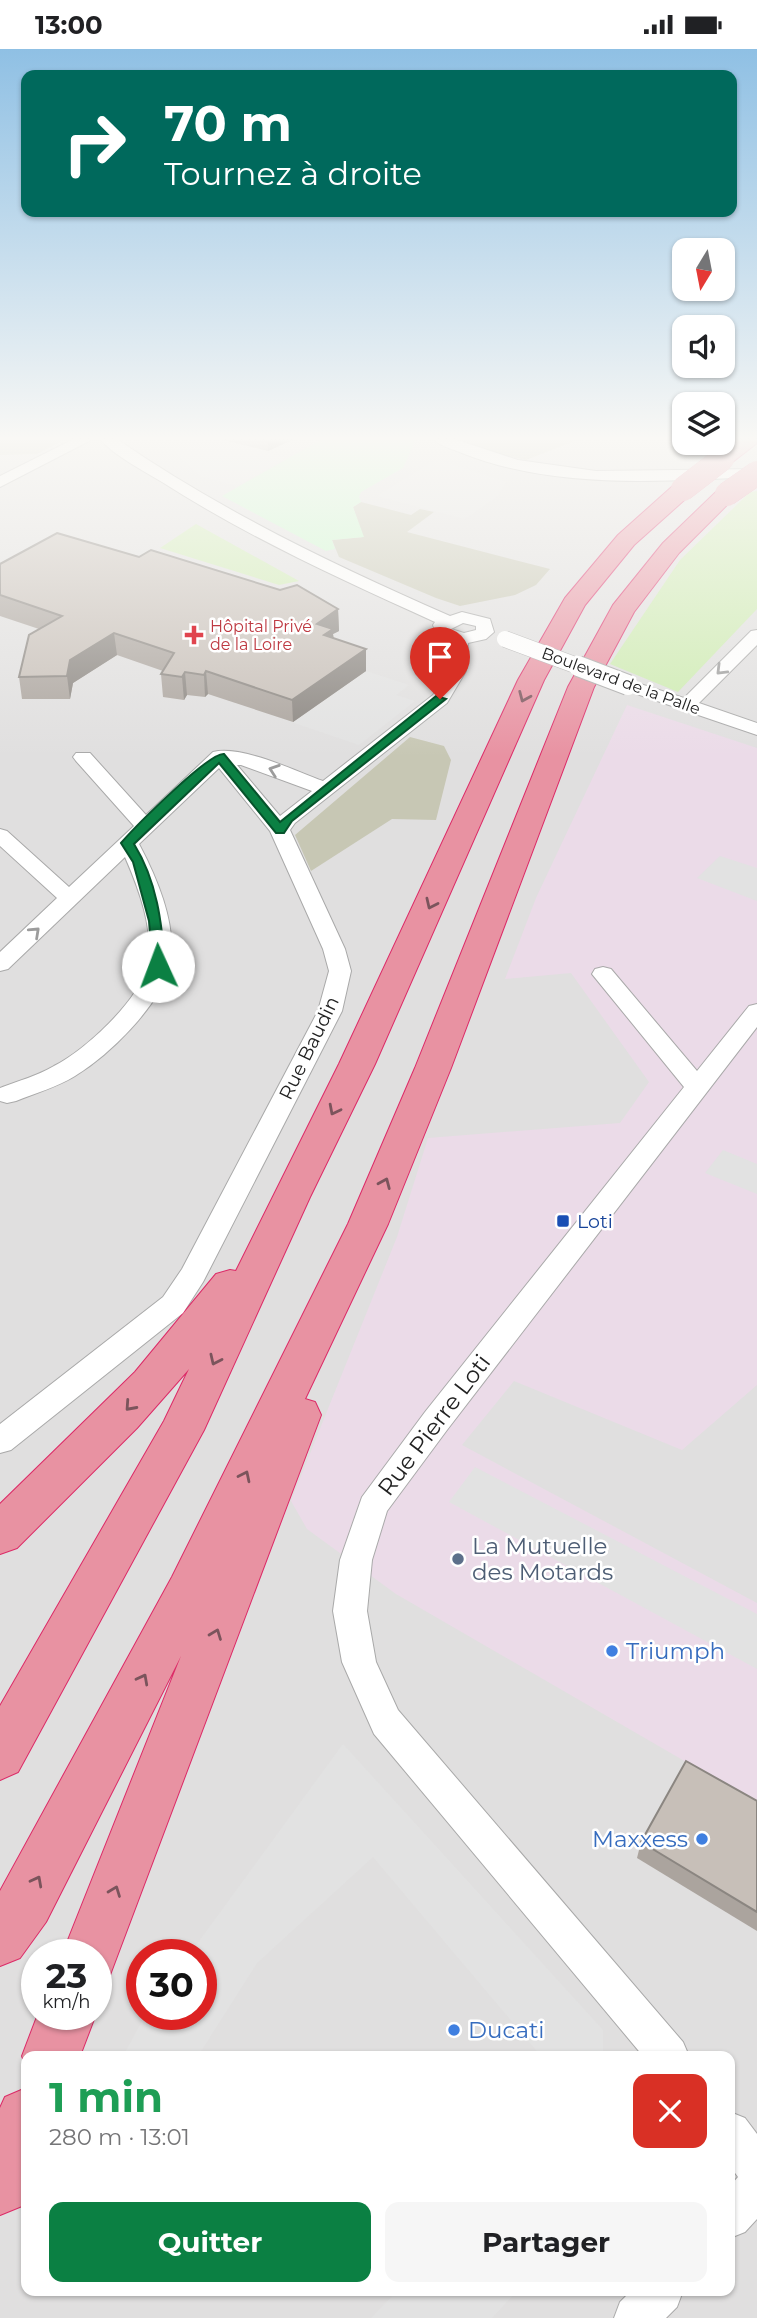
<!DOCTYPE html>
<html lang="fr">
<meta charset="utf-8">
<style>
:root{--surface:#fff;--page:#f6f6f6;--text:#202124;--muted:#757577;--accent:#0b8043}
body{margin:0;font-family:Montserrat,sans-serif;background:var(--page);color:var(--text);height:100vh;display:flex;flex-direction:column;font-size:26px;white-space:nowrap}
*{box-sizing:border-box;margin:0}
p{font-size:23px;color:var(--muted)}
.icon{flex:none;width:38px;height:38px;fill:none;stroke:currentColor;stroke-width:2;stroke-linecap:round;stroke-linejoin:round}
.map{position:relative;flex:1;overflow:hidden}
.sheet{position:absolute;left:21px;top:2002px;width:714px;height:245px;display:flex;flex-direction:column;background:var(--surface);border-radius:14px;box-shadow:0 2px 5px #0004}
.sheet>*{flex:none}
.top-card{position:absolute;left:21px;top:21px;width:716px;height:147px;border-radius:14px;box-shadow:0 2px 5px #0004;background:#00695c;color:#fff;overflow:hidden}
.needle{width:46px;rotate:190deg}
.controls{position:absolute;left:672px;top:189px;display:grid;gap:14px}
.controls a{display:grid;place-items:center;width:63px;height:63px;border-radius:14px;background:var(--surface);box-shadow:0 2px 5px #0004;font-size:35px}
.speed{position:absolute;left:21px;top:1890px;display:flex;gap:14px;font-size:35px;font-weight:700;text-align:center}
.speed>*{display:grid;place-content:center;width:91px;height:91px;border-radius:50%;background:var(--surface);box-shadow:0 2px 5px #0004;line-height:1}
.speed small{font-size:18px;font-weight:400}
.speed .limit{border:10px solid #d22;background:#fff;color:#111}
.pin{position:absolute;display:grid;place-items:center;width:60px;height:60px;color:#fff;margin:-72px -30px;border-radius:50% 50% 50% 0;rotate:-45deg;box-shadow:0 0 7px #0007}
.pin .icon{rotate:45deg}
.me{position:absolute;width:77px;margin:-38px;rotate:358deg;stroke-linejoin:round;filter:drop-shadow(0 0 5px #0008)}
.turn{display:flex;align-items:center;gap:24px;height:147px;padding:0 28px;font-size:32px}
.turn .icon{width:91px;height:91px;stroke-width:2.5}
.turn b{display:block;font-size:49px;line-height:60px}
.round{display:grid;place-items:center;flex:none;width:74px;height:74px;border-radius:14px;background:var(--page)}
.headline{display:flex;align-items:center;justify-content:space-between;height:119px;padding:0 28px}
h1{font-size:42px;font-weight:700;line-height:52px;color:#1e9e55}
.cta{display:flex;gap:14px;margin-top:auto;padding:14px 28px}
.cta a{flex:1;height:80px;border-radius:14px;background:var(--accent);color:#fff;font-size:28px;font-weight:700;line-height:80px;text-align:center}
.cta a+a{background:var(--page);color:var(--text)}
.status{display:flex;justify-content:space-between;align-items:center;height:49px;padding:0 35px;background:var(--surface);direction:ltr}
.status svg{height:19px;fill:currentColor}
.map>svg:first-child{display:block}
</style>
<div class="status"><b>13:00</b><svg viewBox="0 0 49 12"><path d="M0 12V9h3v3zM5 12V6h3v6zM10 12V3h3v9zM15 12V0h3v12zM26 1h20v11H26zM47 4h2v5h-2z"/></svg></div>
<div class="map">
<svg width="757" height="2269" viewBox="0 0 757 2269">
<rect width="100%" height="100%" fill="#f2efe9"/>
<path fill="#e0dfdf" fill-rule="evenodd" d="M0,390h684v4l73,-4v1879h-757zM37,1906h59v59h-59zM142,1906h59v59h-59zM26,2007h704v235h-704z"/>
<path fill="#ebdbe8" d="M627,656l130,43v637l-75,65 -168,-69 -52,64 295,158v200l-361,-209 -89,-65 -16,-28 106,-264 31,-99 192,-15 29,-41 -78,-109 -66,6 31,-81z"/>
<g fill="#c7c7b4">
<path d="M0,390h66l-29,15 -37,1z"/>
<path d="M456,390h124l-54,21 -40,-9z"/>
<path d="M361,453l50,13 9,-6 14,3 -27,20 143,37 -14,16 -21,10 -55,11 -24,-8 -97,-41 -7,-17 31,-3 -10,-30z"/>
<path d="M410,688l34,9 7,14 -15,60 -44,-1 -81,52 -16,-36z"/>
</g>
<g fill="#cdebb0">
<path d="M757,442v118l-79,83 -68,-28 70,-104 70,-68z"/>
<path d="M196,475l103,57 -20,4 -119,-37z"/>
</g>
<path fill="#c8facc" d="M322,390h94l-13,29 -42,24 -2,5 2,5 -8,5 11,30 -32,3 3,9 -9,2 -104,-55z"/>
<g fill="#e2e2e2">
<path d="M194,390h20l72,19 -49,28 -36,-10 -24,-21 -8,-2z"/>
<path d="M437,410l69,23 -8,14 -33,23 -88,-23z"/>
<path d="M317,597l9,12 83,27 -13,10 19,6 -56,44 -123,-42z"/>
<path d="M720,807l37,12v33l-60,-23z"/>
<path d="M723,1101l34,14v30l-52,-21z"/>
<path d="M475,1418l282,147v55l-308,-167z"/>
<path d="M343,1695l260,286v26h-62l-168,-199 -116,106 -59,93h-75l23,-42h55v-59h-12z"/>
<path d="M397,2242h120l-25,27h-121z"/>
</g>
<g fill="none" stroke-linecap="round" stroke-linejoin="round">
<defs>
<g id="minor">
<path d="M74,390h19l-93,48v-11z"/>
<path d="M100,390h17c104,72 217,126 333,177l12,-4 28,7 4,13 -8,7 -18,4 -2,28 -19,32 -152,120 -5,7 55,119 6,22 -9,40 -139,271 -20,31 -172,137 -11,3v-29l163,-127 19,-28 136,-258 11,-40 -6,-22 -53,-118 -51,-63 -80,76c18,34 40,84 30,123 -9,39 -61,89 -94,109 -18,11 -39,17 -59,25l-9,2 -7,-2v-13c18,-7 37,-12 54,-22 31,-16 85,-65 93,-100 8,-35 -8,-77 -22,-109l-117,112 -8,2v-19l57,-54 -57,-52v-17l7,2 62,56 65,-61 -58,-65 -3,-4 3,-4h14l56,62 67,-63c29,-7 82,19 110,29l110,-86c13,-17 18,-32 17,-54l-13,-5 -4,-11 2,-3c-93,-42 -187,-85 -273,-140 -20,-12 -46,-25 -62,-43zM463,574l13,3v4l-12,3 -13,-4zM237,716h4l71,26 -32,25z"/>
<path d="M433,390h21l64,21 78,11 161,-2v8c-98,4 -202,13 -295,-24 -10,-4 -22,-7 -29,-14z"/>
<path d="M757,581v15l-58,58 58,20v12l-135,-46 -3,-4 9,-5 56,18 67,-67z"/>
<path d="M603,918l8,2 86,102 52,-65 8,-2v23l-310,403 -60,81 -15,49 -5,51 9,51 22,48 285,332 6,14h-46l-269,-322 -32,-72 -9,-51 7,-51 22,-63 63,-85 259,-325 -92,-113 3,-5z"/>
<path d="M730,2063l15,6 12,16v85l-12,13 -15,6v-52l8,-9 -8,-11z"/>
<path d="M631,2242h52l-6,16 -11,11h-52l6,-16z"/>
</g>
<g id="highway">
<path d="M735,390h22v4l-27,21h-16l-3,-5z"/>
<path d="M683,433l8,2 3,5 -3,5 -57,51 -49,60 -41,75 -169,384 -65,133 -106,233 -186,342 -18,8v-74l164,-285 25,-52 -52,59 -120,120 -17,6v-50l135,-132 81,-98 14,-4 6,1 103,-207 179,-384 47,-82 53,-63 57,-51z"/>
<path d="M727,438l8,2 3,5 -59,59 -45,59 -40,75 -143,381 -63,156 -83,175 10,3 6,13 -211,560 -14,6v-26h-34l119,-299 -135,266 -26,36 -20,8v-75l172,-314 176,-353 67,-156 153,-381 45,-82 50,-62 56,-54z"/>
<path d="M38,1965h58l-16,42h-54v11l-4,-11z"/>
<path d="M26,2039v107l-4,11 -22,9v-107l5,-11z"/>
</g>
</defs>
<use href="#minor" stroke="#a9a9a9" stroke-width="2"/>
<use href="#highway" stroke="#dc2a67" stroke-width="2"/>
<use href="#minor" fill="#fff" fill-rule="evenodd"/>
<use href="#highway" fill="#e892a2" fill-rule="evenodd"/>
<defs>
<path id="minor-bridge-far1" d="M505,590l78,29"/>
<path id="minor-bridge" d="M578,617l50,19"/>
<g id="highway-bridge">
<path d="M683,440l39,-30"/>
<path d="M727,445l30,-21"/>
</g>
</defs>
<use href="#minor-bridge-far1" stroke="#a9a9a9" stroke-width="17" stroke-linecap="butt"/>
<use href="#minor-bridge" stroke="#a9a9a9" stroke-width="22" stroke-linecap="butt"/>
<use href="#highway-bridge" stroke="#dc2a67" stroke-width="24" stroke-linecap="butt"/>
<use href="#minor-bridge-far1" stroke="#fff" stroke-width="16"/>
<use href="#minor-bridge" stroke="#fff" stroke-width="20"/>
<use href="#highway-bridge" stroke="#e892a2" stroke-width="24"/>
</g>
<g fill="#aba49e">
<path d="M219,390h75l-26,12z"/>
<path d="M139,508l199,52 1,22 -6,3 1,4 32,33 -73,51 -85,-28 -3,3 -18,-2 -3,5 -21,-3 -2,-23 2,-3 -46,-16 -44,28 -3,16h-48l-3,-22 20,-48 -39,-13v-52z"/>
<path d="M757,1752v130l-120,-73 4,-16z"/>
</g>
<g fill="#8b8681">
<path d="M268,390h26l-26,12z"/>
<path d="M338,560l1,22 -6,3 1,17 -17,-27z"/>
<path d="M114,584l3,22 -44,28 -3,16 -3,-23 3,-16z"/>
<path d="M366,600v22l-73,51 -1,-22z"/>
<path d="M206,622l2,23 -3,3 -1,-22z"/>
<path d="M185,623l2,23 -3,5 -2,-23z"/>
</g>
<g fill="#c7bfb8" stroke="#8b8681" stroke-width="2">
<path d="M57,484l82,24 12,-7 129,40 17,-5 41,24 -21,15 16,5 -9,6 42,14 -74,51 -86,-29 -2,4 -19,-3 -3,5 -21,-3 13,-21 -60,-20 -44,27 -3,16 -48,1 10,-42 33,-19 -62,-21v-31z"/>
<path d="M686,1712l71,40v111l-116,-70z"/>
</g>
<defs><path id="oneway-chevron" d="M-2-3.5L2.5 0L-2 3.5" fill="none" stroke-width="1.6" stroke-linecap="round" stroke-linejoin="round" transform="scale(1.75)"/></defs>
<g stroke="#9c9c9c">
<use href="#oneway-chevron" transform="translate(721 621) rotate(135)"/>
<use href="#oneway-chevron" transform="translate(274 721) rotate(-161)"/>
<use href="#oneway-chevron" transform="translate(35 883) rotate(-43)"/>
</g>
<g stroke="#7b545c">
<use href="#oneway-chevron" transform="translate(524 648) rotate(113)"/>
<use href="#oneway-chevron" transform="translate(431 855) rotate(115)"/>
<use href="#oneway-chevron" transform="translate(334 1061) rotate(117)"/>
<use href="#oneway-chevron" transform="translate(385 1134) rotate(-67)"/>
<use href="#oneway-chevron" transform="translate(215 1311) rotate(115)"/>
<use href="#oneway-chevron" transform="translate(130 1357) rotate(132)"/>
<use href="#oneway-chevron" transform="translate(245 1427) rotate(-64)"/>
<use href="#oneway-chevron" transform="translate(216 1585) rotate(-69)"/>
<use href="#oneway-chevron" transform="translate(143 1630) rotate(-62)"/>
<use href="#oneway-chevron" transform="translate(37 1832) rotate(-62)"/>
<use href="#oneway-chevron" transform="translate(115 1842) rotate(-69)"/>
</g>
<linearGradient id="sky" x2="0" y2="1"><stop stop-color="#8fc0e4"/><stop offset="0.55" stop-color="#f9f8f5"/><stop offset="1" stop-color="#f9f8f5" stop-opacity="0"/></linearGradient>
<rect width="757" height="708" fill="url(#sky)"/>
<path fill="#0b8043" stroke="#07532c" stroke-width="2" d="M436,647l10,3 -154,122 -8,12h-8l-57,-70 -85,81c23,37 28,79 31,122l-2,3h-10l-4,-48 -16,-59 -12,-19c13,-15 88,-91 103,-89l56,68z"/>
<path fill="#e0444e" stroke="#fff" stroke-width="2.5" d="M190.5 575.5h7v7h7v7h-7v7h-7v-7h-7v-7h7z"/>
<rect fill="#1a4fb4" stroke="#fff" stroke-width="2.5" x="556" y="1165" width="14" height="14" rx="3.5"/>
<circle fill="#5c6f8a" stroke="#fff" stroke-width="2.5" cx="458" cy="1510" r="7"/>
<g fill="#3f7fe0" stroke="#fff" stroke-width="2.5">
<circle cx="612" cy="1602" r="7"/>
<circle cx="702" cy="1790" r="7"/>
<circle cx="454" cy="1981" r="7"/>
</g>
<g text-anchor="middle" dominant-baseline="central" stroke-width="5" stroke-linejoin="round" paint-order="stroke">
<g font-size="16" fill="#be3a42" stroke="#fff" text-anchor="start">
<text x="210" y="577">Hôpital Privé<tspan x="210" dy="18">de la Loire</tspan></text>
</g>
<g font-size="16" fill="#222" stroke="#fff">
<text transform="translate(621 632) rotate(20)">Boulevard de la Palle</text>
</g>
<g font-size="19" fill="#222" stroke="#fff">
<text transform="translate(309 999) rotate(-64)">Rue Baudin</text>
</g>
<g font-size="19" fill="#164399" stroke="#fff" text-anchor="start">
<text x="577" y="1172">Loti</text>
</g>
<g font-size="23" fill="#222" stroke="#fff">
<text transform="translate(434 1376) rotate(-53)">Rue Pierre Loti</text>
</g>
<g font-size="23" fill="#4e5e75" stroke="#fff" text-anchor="start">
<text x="472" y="1497">La Mutuelle<tspan x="472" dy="26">des Motards</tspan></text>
</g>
<g font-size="23" fill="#366cbe" stroke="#fff" text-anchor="start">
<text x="626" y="1602">Triumph</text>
<text x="688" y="1790" text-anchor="end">Maxxess</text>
<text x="468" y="1981">Ducati</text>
</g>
</g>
</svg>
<div class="controls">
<a><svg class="needle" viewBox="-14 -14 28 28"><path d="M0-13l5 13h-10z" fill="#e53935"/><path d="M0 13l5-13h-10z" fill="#757577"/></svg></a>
<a><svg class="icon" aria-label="sound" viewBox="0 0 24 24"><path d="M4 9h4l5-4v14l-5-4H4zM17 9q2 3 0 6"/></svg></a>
<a><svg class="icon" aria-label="layers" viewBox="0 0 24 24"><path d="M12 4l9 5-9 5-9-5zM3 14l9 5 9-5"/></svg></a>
</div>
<div class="speed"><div>23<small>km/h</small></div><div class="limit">30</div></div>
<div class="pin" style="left:440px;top:650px;background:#d93025"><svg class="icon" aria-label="arrive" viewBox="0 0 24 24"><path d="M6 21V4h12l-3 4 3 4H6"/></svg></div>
<svg class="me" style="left:158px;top:917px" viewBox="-20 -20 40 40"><circle r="19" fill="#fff"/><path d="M0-13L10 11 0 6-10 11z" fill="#0b8043"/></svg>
<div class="top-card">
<div class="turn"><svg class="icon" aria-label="right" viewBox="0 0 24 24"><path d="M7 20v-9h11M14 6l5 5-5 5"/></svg><div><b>70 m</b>Tournez à droite</div></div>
</div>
<section class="sheet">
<div class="headline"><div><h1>1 min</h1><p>280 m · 13:01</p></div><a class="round" style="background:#d93025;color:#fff"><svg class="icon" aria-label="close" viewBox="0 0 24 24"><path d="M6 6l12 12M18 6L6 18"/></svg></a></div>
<div class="cta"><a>Quitter</a><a>Partager</a></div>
</section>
</div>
